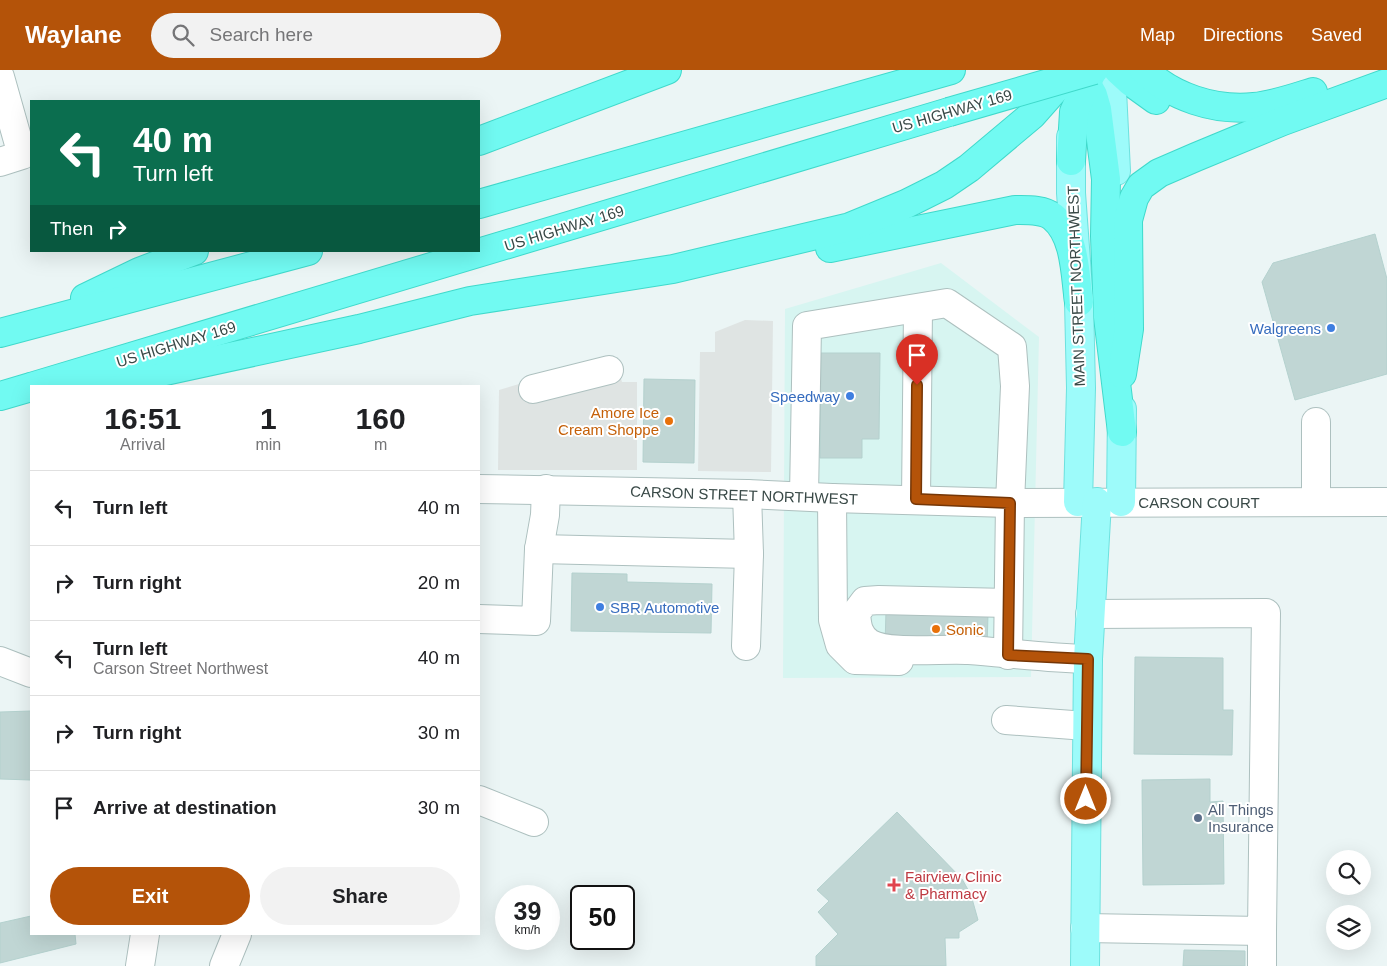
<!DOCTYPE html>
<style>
:root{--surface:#fff;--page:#f2f2f2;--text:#202124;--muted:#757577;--line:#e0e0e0;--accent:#b45309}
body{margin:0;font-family:Arial,sans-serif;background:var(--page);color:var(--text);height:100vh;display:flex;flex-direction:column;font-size:19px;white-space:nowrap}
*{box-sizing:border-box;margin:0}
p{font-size:16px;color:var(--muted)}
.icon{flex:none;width:28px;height:28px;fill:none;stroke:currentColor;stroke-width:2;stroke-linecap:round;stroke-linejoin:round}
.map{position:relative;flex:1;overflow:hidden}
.drawer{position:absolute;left:30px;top:315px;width:450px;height:550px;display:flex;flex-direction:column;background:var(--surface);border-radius:0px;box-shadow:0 5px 20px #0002}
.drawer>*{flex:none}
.banner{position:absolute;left:30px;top:30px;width:450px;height:152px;border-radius:0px;box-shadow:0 5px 20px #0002;background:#0b6e4f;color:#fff;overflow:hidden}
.buttons{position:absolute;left:1326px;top:780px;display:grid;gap:10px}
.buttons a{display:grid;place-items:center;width:45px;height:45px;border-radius:50%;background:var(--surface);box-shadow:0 5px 20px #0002;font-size:25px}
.speed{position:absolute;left:495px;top:815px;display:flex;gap:10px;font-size:25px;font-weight:700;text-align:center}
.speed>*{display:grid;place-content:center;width:65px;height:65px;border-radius:50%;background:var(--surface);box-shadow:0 5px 20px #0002;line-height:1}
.speed small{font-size:12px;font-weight:400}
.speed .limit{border:2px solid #111;border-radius:8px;background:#fff;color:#111}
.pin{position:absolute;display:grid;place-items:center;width:42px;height:42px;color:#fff;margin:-51px -21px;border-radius:50% 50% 50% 0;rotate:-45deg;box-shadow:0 0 5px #0007}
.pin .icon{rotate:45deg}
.me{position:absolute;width:55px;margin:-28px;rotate:0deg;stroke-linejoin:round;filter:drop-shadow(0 0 4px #0008)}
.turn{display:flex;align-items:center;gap:18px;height:105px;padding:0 20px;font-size:22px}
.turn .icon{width:65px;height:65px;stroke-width:2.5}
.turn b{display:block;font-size:35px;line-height:42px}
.then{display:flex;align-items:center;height:48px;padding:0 20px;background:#0003;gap:10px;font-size:19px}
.eta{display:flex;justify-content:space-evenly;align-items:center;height:85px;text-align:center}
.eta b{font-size:30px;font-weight:600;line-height:35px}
.action{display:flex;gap:10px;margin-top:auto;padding:10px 20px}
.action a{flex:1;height:58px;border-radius:30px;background:var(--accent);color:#fff;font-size:20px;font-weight:600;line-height:58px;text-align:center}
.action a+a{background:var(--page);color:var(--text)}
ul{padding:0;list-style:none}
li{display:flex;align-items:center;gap:15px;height:75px;padding:0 20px;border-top:1px solid var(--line)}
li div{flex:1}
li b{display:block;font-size:19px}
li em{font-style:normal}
header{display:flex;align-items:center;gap:30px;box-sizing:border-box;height:70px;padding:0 25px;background:var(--accent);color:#fff}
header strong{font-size:24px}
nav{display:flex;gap:28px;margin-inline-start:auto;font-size:18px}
.search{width:350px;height:45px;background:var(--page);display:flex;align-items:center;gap:12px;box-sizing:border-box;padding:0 18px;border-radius:28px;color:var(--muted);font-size:19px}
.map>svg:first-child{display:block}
</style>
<header>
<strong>Waylane</strong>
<div class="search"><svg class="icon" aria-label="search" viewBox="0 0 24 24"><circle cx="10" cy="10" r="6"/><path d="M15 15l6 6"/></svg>Search here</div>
<nav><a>Map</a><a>Directions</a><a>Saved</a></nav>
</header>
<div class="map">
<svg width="1387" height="896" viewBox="0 0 1387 896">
<rect width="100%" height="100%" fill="#ebf5f5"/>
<path fill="#d7f5f1" d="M941,193l98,74 -8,340 -248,1 2,-369z"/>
<g fill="#dfe4e3">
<path d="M745,250l28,1 -2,151 -73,-1 2,-119h15v-20z"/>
<path d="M614,286l8,26h15v88h-139l1,-80z"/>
</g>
<g fill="#c0d6d4" stroke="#b4d1ce">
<path d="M1375,164l12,45v95l-92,26 -33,-118 11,-19z"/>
<path d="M821,283h59l-1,86h-17v19h-42z"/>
<path d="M644,309l51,1 -1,83 -51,-1z"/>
<path d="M572,503l55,1v8l85,2 -1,49 -140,-2z"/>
<path d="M886,541l102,3 -1,33 -102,-2z"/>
<path d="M1135,587l88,1v52h10l-1,45 -98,-1z"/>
<path d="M31,641v69l-31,-1v-67z"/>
<path d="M1210,709v23l13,-1 1,83 -81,1 -1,-105z"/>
<path d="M897,742l65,67 9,16 7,25 -19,12v6h-14l1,28h-130v-10l22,-22 -20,-22 11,-11 -12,-11z"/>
<path d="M31,846v18h44l1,10 -76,19v-40z"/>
<path d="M1184,880l61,1v15h-62z"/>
</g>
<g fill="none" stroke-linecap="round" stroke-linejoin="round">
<defs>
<g id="minor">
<path d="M0,7l22,78 -22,7"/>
<path d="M533,319l76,-19"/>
<path d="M1316,352v80"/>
<path d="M479,419l268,5 85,4 178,5 377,-1"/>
<path d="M804,426l3,-170 140,-23 65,44 3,39 -5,117 -2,152"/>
<path d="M832,428l1,122 7,25 15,15 44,1"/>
<path d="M916,429l2,-190"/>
<path d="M539,479l210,5"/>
<path d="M1008,533l-129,-3 -14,1 -9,12c1,13 2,22 13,30 19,12 75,5 100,7 39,3 79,8 119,9"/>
<path d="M479,549l57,2 3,-72 6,-34 1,-26"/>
<path d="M746,576l3,-92 -2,-60"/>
<path d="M0,591l31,12"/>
<path d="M1006,650l80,6"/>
<path d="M479,730l55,22"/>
<path d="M1085,858l177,3 4,-318 -176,1"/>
<path d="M140,896l5,-32"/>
<path d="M224,896l13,-32"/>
<path d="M1262,896v-35"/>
</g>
<g id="major">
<path d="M1111,0l5,101"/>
<path d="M1071,67v56l8,109 2,86 -3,114"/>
<path d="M1121,432l1,-93"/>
<path d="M1085,896l3,-307 9,-157"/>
</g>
<g id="highway">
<path d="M1079,0l14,25 4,14 9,70 -1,57 3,81 14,115"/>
<path d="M1118,0l13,12 25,18"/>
<path d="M1144,0c28,27 70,41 110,37 20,-2 40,-9 59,-15"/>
<path d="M479,71l188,-71"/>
<path d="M1071,91l3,-49 17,-38"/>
<path d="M479,134l472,-134"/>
<path d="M830,178l185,-38c12,0 28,-1 38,7 23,19 22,58 26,85"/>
<path d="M85,228l54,-26 55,-21"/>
<path d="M0,263l308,-82"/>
<path d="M1122,304l7,-45 -1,-109 6,-22 7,-12 18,-13 37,-16 87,-36 104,-38"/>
<path d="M68,307l60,2 231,-50 111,-28 203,-32 177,-42 56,-23 38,-19 25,-17 63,-53 23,-26 14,-19"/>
<path d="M34,316l915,-274"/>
<path d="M0,326l31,-9"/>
</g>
</defs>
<use href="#minor" stroke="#adc0bf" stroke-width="30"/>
<use href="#major" stroke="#6de1de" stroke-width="30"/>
<use href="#highway" stroke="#40d9cb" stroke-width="30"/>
<use href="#minor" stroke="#fff" stroke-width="28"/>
<use href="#major" stroke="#9dfbfa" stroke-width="28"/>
<use href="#highway" stroke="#71faf2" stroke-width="28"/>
<defs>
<path id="highway-bridge" d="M949,42l145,-42"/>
</defs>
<use href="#highway-bridge" stroke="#40d9cb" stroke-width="30" stroke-linecap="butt"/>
<use href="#highway-bridge" stroke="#71faf2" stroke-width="28"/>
</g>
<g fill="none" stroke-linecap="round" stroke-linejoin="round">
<defs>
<path id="route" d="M917,315l-1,114 94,4 -2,152 80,4 -2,140"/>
</defs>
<use href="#route" stroke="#753606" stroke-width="12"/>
<use href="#route" stroke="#b45309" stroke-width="9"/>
</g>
<g fill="#3f7fe0" stroke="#fff" stroke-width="2">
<circle cx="1331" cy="258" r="5"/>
<circle cx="850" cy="326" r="5"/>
<circle cx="600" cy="537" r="5"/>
</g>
<g fill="#e8710a" stroke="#fff" stroke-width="2">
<circle cx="669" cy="351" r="5"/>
<circle cx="936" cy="559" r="5"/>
</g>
<circle fill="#5c6f8a" stroke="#fff" stroke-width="2" cx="1198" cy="748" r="5"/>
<path fill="#e0444e" stroke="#fff" stroke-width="2" d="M891.5 807.5h5v5h5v5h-5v5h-5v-5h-5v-5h5z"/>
<g text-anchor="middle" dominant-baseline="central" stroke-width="4" stroke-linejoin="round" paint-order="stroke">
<g font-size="15" fill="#394947" stroke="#fff">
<text transform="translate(952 41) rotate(-16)">US HIGHWAY 169</text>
<text transform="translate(564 158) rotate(-17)">US HIGHWAY 169</text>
<text transform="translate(1076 216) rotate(-92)">MAIN STREET NORTHWEST</text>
<text transform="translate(176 274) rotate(-17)">US HIGHWAY 169</text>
<text transform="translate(744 425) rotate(2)">CARSON STREET NORTHWEST</text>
<text x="1199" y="432">CARSON COURT</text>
</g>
<g font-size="15" fill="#366cbe" stroke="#fff" text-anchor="end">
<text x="1321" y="258">Walgreens</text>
<text x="840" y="326">Speedway</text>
<text x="610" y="537" text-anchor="start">SBR Automotive</text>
</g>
<g font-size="15" fill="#c56008" stroke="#fff" text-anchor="end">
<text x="659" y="342">Amore Ice<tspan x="659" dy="17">Cream Shoppe</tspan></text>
<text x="946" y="559" text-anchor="start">Sonic</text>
</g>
<g font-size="15" fill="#4e5e75" stroke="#fff" text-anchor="start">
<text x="1208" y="739">All Things<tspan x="1208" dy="17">Insurance</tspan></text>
</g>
<g font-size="15" fill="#be3a42" stroke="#fff" text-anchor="start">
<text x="905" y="806">Fairview Clinic<tspan x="905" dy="17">&amp; Pharmacy</tspan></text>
</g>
</g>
</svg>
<div class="buttons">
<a><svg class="icon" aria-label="search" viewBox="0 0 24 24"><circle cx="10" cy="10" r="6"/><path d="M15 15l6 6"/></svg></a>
<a><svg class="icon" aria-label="layers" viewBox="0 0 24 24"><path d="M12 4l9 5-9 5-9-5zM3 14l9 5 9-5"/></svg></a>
</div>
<div class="speed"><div>39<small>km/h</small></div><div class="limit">50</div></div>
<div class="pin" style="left:917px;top:315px;background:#d93025"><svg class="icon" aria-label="arrive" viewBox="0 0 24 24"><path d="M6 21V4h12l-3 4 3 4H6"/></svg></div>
<svg class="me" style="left:1086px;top:729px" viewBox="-20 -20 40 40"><circle r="17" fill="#b45309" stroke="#fff" stroke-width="3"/><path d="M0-11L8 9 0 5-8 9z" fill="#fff"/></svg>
<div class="banner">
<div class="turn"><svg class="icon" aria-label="left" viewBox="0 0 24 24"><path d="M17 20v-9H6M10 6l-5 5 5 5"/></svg><div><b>40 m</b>Turn left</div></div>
<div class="then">Then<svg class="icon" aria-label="right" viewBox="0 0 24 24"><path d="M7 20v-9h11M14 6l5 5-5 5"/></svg></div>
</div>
<section class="drawer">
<div class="eta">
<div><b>16:51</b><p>Arrival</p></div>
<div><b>1</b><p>min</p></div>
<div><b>160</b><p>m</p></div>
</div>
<ul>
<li><svg class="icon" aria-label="left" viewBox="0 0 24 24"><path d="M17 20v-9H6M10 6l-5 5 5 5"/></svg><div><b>Turn left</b></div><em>40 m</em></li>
<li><svg class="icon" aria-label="right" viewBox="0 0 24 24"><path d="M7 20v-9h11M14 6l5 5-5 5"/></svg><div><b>Turn right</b></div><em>20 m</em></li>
<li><svg class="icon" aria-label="left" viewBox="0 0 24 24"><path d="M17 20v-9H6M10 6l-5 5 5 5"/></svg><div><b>Turn left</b><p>Carson Street Northwest</p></div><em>40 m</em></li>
<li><svg class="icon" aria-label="right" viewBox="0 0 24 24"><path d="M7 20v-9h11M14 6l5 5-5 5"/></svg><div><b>Turn right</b></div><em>30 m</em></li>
<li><svg class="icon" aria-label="arrive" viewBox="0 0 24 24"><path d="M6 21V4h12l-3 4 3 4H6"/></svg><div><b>Arrive at destination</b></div><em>30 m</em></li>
</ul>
<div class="action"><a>Exit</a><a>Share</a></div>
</section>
</div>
